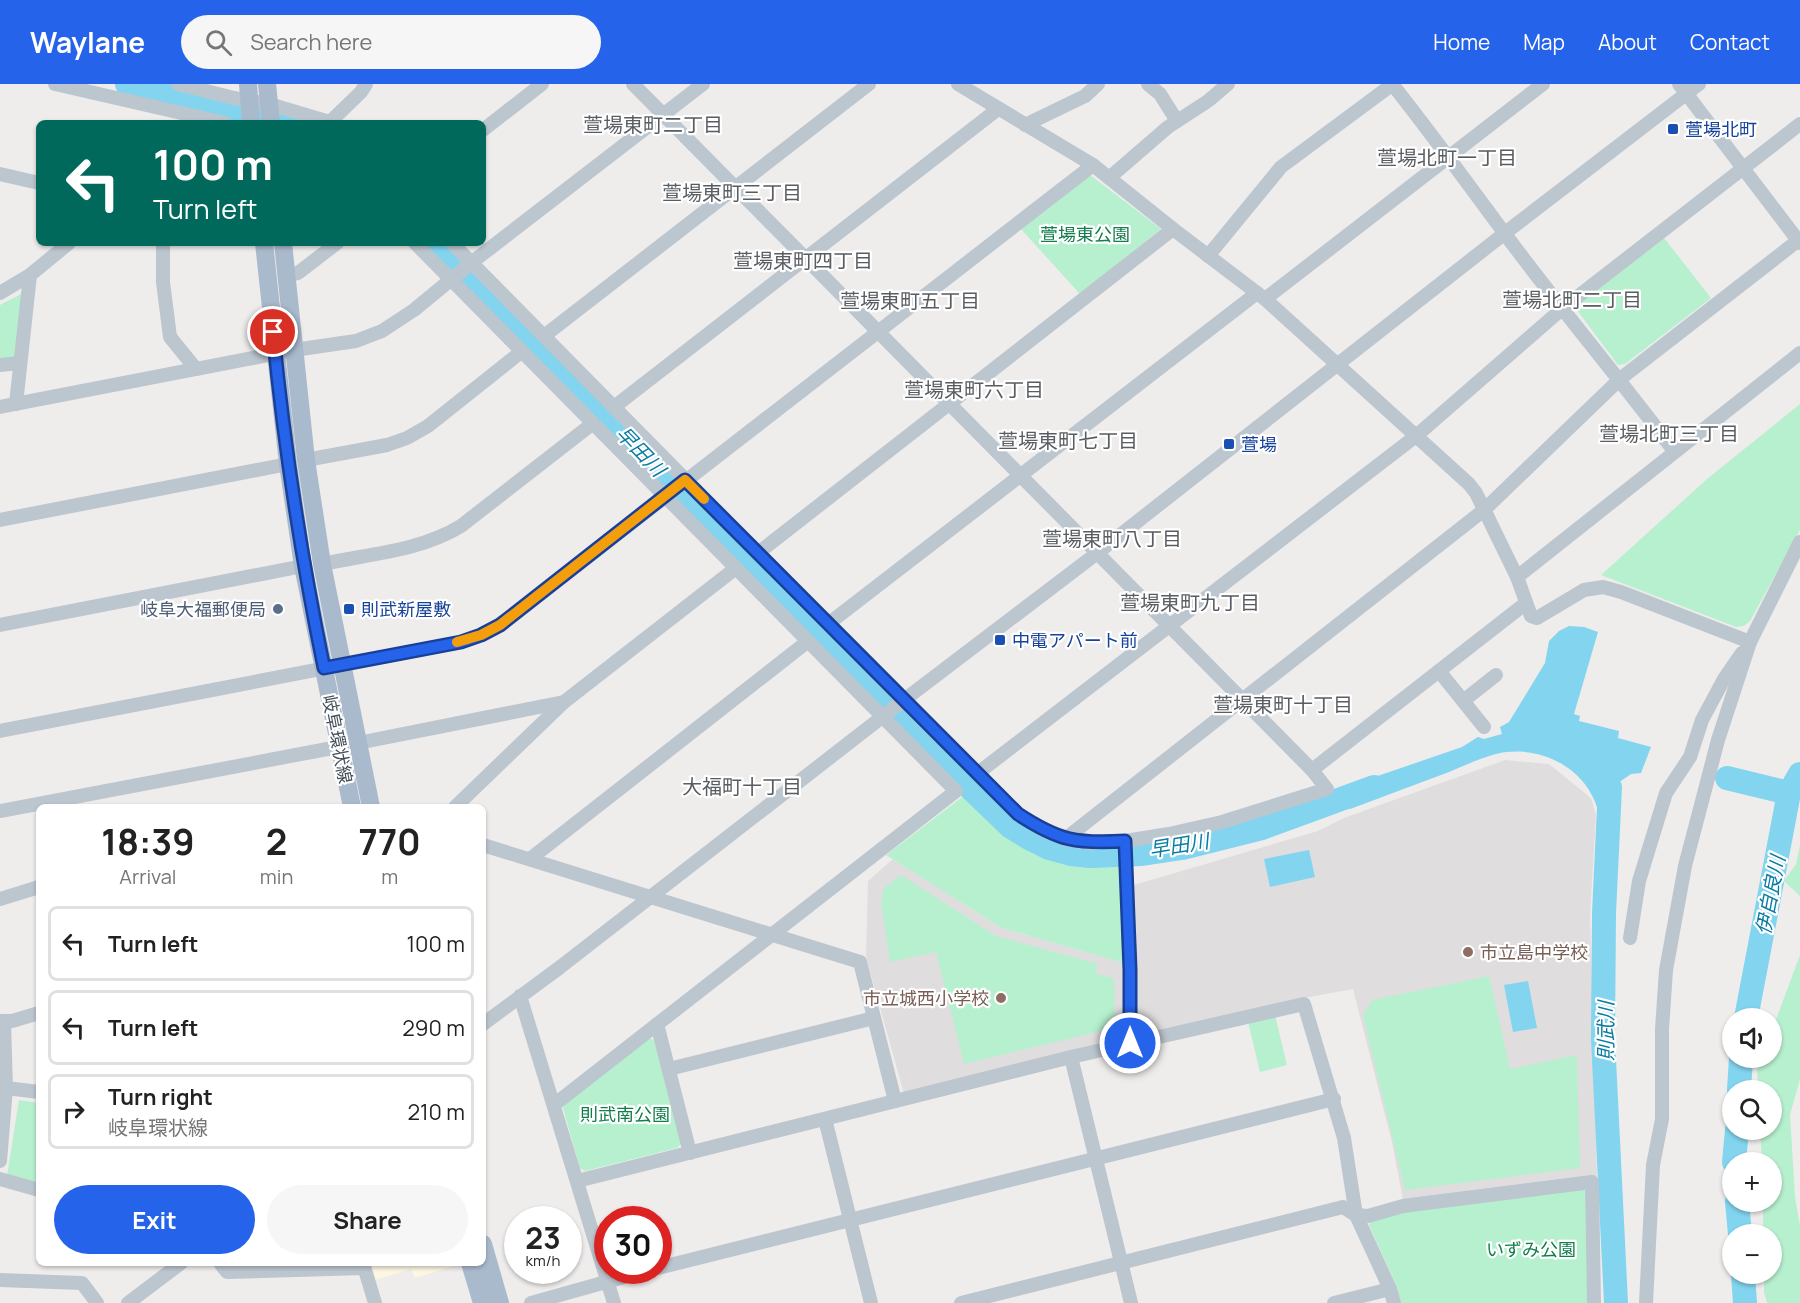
<!DOCTYPE html>
<meta charset="utf-8">
<style>
:root{--surface:#fff;--page:#f6f6f6;--text:#222;--muted:#767676;--line:#e0e0e0;--accent:#2563eb}
body{margin:0;font-family:Manrope,"Noto Sans JP",sans-serif;background:var(--page);color:var(--text);height:100vh;display:flex;flex-direction:column;font-size:22px;white-space:nowrap}
*{box-sizing:border-box;margin:0}
p{font-size:20px;color:var(--muted)}
.icon{flex:none;width:33px;height:33px;fill:none;stroke:currentColor;stroke-width:2;stroke-linecap:round;stroke-linejoin:round}
.map{position:relative;flex:1;overflow:hidden}
.details{position:absolute;left:36px;top:720px;width:450px;height:462px;display:flex;flex-direction:column;background:var(--surface);border-radius:9px;box-shadow:0 2px 4px #0004}
.details>*{flex:none}
.hud{position:absolute;left:36px;top:36px;width:450px;height:126px;border-radius:9px;box-shadow:0 2px 4px #0004;background:#00695c;color:#fff;overflow:hidden}
.tools{position:absolute;left:1722px;top:924px;display:grid;gap:12px}
.tools a{display:grid;place-items:center;width:60px;height:60px;border-radius:50%;background:var(--surface);box-shadow:0 2px 4px #0004;font-size:30px}
.speed{position:absolute;left:504px;top:1122px;display:flex;gap:12px;font-size:30px;font-weight:700;text-align:center}
.speed>*{display:grid;place-content:center;width:78px;height:78px;border-radius:50%;background:var(--surface);box-shadow:0 2px 4px #0004;line-height:1}
.speed small{font-size:15px;font-weight:400}
.speed .limit{border:9px solid #d22;background:#fff;color:#111}
.pin{position:absolute;display:grid;place-items:center;width:51px;height:51px;color:#fff;margin:-26px;border:3px solid #fff;border-radius:50%;box-shadow:0 2px 6px #0007}
.me{position:absolute;width:66px;margin:-33px;rotate:0deg;stroke-linejoin:round;filter:drop-shadow(0 0 4px #0008)}
.turn{display:flex;align-items:center;gap:21px;height:126px;padding:0 18px;font-size:27px}
.turn .icon{width:78px;height:78px;stroke-width:2.5}
.turn b{display:block;font-size:42px;line-height:51px}
.eta{display:flex;justify-content:space-evenly;align-items:center;height:102px;text-align:center}
.eta b{font-size:36px;font-weight:700;line-height:42px}
.primary-button{display:flex;gap:12px;margin-top:auto;padding:12px 18px}
.primary-button a{flex:1;height:69px;border-radius:36px;background:var(--accent);color:#fff;font-size:24px;font-weight:700;line-height:69px;text-align:center}
.primary-button a+a{background:var(--page);color:var(--text)}
ul{padding:0;list-style:none}
li{display:flex;align-items:center;gap:18px;height:75px;margin:0 12px 9px;padding:0 6px;border:3px solid var(--line);border-radius:9px}
li div{flex:1}
li b{display:block;font-size:22px}
li em{font-style:normal}
header{display:flex;align-items:center;gap:36px;box-sizing:border-box;height:84px;padding:0 30px;background:var(--accent);color:#fff}
header strong{font-size:28px}
nav{display:flex;gap:33px;margin-inline-start:auto;font-size:21px}
.search{width:420px;height:54px;background:var(--page);display:flex;align-items:center;gap:15px;box-sizing:border-box;padding:0 21px;border-radius:33px;color:var(--muted);font-size:22px}
.map>svg:first-child{display:block}
</style>
<header>
<strong>Waylane</strong>
<div class="search"><svg class="icon" aria-label="search" viewBox="0 0 24 24"><circle cx="10" cy="10" r="6"/><path d="M15 15l6 6"/></svg>Search here</div>
<nav><a>Home</a><a>Map</a><a>About</a><a>Contact</a></nav>
</header>
<div class="map">
<svg width="1800" height="1219" viewBox="0 0 1800 1219">
<rect width="100%" height="100%" fill="#efecec"/>
<path fill="#fcf6e3" d="M370,1179h86l1,2 -42,13 -4,-9 -36,11z"/>
<g fill="#e0ddde">
<path d="M1505,676l44,4 42,34 5,17 -6,100 7,263 -194,22 -11,-58 -39,-153 -49,9 -165,38 -5,-5v-146l184,-54 26,-13z"/>
<path d="M893,775l109,69 122,35 1,69 -4,8 -217,54 -38,-137 2,-76z"/>
</g>
<g fill="#b7f0cf">
<path d="M1090,91l71,54 -81,65 -60,-66z"/>
<path d="M1664,154l47,60 -86,66 -7,1 -41,-55 -1,-5z"/>
<path d="M23,209l-4,71 -19,3v-62z"/>
<path d="M1800,320v126l-50,91 -6,5 -8,1 -135,-52 106,-96z"/>
<path d="M965,711l35,37 18,12 52,19 24,2 27,-1 3,99 -122,-35 -116,-73z"/>
<path d="M1800,761v51l-16,-15 12,-17z"/>
<path d="M901,791l95,61 102,28 -3,9 19,6 1,44 -6,6 -145,35 -28,-112 -46,10 -9,-60 3,-14z"/>
<path d="M1800,871v124l-10,36 5,82 5,29v77h-33l-3,-11v-18h8v-40h-9v-32h9v-40h-10l-2,-32h12v-40h-14l-1,-21 4,-11h11v-28z"/>
<path d="M1489,892l21,93 67,-14 3,113 -175,22 -42,-174 9,-16z"/>
<path d="M1275,931l12,50 -27,7 -12,-50z"/>
<path d="M648,954l6,2 27,104 -4,4 -92,23 -5,-3 -17,-60 1,-3z"/>
<path d="M19,1016l20,3v80l-32,-7z"/>
<path d="M1583,1105l5,4 1,110h-188l-4,-16 -28,-62 2,-5 32,-10z"/>
</g>
<g fill="#82d4ef">
<path d="M1569,542l15,1 14,5 -24,82 6,2 -1,5 40,10 -1,7 33,9 -10,26 -10,1 -13,9 -3,34 -15,2c-8,-48 -57,-76 -104,-65 -16,4 -32,12 -47,18 -33,12 -66,25 -99,37l-13,-19 125,-43 16,-10 6,2 18,-5 -2,-7 9,-5 36,-59 4,-22 10,-10z"/>
<path d="M1309,766l6,27 -45,10 -6,-28z"/>
<path d="M1528,897l9,47 -24,4 -9,-47z"/>
</g>
<g fill="none" stroke-linecap="round" stroke-linejoin="round">
<g stroke="#82d4ef" stroke-width="24">
<path d="M127,0l171,39"/>
<path d="M439,159l431,439 92,98 49,47 18,11 20,10 22,6 19,2 52,-2 40,-6 80,-20 112,-41"/>
<path d="M1727,694l62,15"/>
<path d="M1610,703l-6,126 -1,126 13,264"/>
<path d="M1746,934l43,-225 11,-19"/>
<path d="M1739,1006l2,-32"/>
<path d="M1734,1078l3,-32"/>
<path d="M1737,1118l3,32"/>
<path d="M1743,1190l2,29"/>
</g>
<g stroke="#bcc6cf" stroke-width="14">
<path d="M55,0l170,39"/>
<path d="M178,0l56,14 35,6 64,19"/>
<path d="M958,0l135,81 80,64 92,70 204,185 7,9 41,84 14,39 6,2 47,-28 19,-3 18,5 129,50"/>
<path d="M1148,0l12,10 17,27"/>
<path d="M1392,0c39,49 76,100 113,150 55,74 114,144 169,217"/>
<path d="M1679,0l121,159"/>
<path d="M331,37l30,-29 5,-8"/>
<path d="M1025,41l60,-29 13,-12"/>
<path d="M483,46l59,-46"/>
<path d="M0,90l39,9"/>
<path d="M1109,94l59,-51 40,-26 20,-17"/>
<path d="M163,159v39l7,55 26,32"/>
<path d="M415,159l541,548 -401,313"/>
<path d="M452,159l458,464 108,107 23,15 24,10 24,4 36,-2 44,-7 53,-12 105,-33 -15,-19 -679,-686"/>
<path d="M1208,172l73,-89 112,-83"/>
<path d="M286,191l12,-2 39,-30"/>
<path d="M0,209l30,-18"/>
<path d="M1265,215l278,-215"/>
<path d="M544,252l325,-252"/>
<path d="M0,281l20,-2"/>
<path d="M16,320l14,-129 39,-32"/>
<path d="M0,323l294,-57 62,-9 26,-10 32,-21 57,-47 232,-179"/>
<path d="M614,323l384,-298"/>
<path d="M306,376l81,-15 20,-7 21,-12 93,-74"/>
<path d="M0,436l288,-56"/>
<path d="M758,469l415,-324"/>
<path d="M322,480c47,-10 98,-13 139,-38l131,-102"/>
<path d="M1517,493l283,-224"/>
<path d="M828,540l429,-331"/>
<path d="M0,541l303,-59"/>
<path d="M1439,587l45,56"/>
<path d="M1463,617l33,-26"/>
<path d="M0,647l461,-89 20,-7 19,-10 593,-460"/>
<path d="M358,659l206,-41"/>
<path d="M1312,686l214,-167"/>
<path d="M978,689l438,-337 147,-128 237,-184"/>
<path d="M455,723l109,-105 172,-134"/>
<path d="M0,727l338,-64"/>
<path d="M1065,755l419,-329 136,-131 180,-140"/>
<path d="M1125,757l5,129v73"/>
<path d="M483,761l377,117 35,139"/>
<path d="M530,775l277,-217"/>
<path d="M0,815l39,-12"/>
<path d="M1630,854l9,-57 27,-88 24,-36 12,-37 22,-41 18,-26"/>
<path d="M520,912l94,307"/>
<path d="M0,937h12l27,-8"/>
<path d="M4,938l2,66"/>
<path d="M483,940l76,-56 345,-268 192,-146 409,-321 194,-149"/>
<path d="M657,940l33,129"/>
<path d="M1071,973l60,246"/>
<path d="M669,985l205,-51"/>
<path d="M825,1035l46,184"/>
<path d="M0,1077l6,-73 33,4"/>
<path d="M0,1095l39,11"/>
<path d="M577,1097l494,-124 233,-53 40,134 12,77 34,74 4,14"/>
<path d="M220,1179l7,9 137,-4"/>
<path d="M363,1179l12,40"/>
<path d="M658,1184l676,-169"/>
<path d="M0,1196l82,3 15,20"/>
<path d="M128,1219l53,-40"/>
<path d="M531,1219l118,-33"/>
<path d="M961,1219l382,-96 13,8 12,1 35,-10 189,-24 2,121"/>
<path d="M1334,1219l56,-14"/>
<path d="M1646,1219l7,-138 9,-46v-90l4,-59 19,-104 33,-126 32,-98 50,-100"/>
</g>
<g stroke="#aabacd" stroke-width="18">
<path d="M248,0l3,39"/>
<path d="M267,0l4,39"/>
<path d="M264,159l24,221 15,102 49,241"/>
<path d="M283,159l23,217 16,104 49,243"/>
<path d="M483,1160l17,59"/>
<path d="M470,1179l12,40"/>
</g>
</g>
<g fill="none" stroke-linecap="round" stroke-linejoin="round">
<defs>
<path id="route" d="M273,248c11,113 28,224 51,336l137,-26 20,-7 19,-10 185,-145 333,334c41,27 59,30 107,27l5,129v73"/>
</defs>
<use href="#route" stroke="#184099" stroke-width="15"/>
<use href="#route" stroke="#2563eb" stroke-width="10"/>
<path stroke="#f59e0b" stroke-width="10" d="M457,558l24,-7 19,-10 185,-145 19,19"/>
</g>
<g fill="#1a4fb4" stroke="#fff" stroke-width="2">
<rect x="1667" y="39" width="12" height="12" rx="3"/>
<rect x="1223" y="354" width="12" height="12" rx="3"/>
<rect x="343" y="519" width="12" height="12" rx="3"/>
<rect x="994" y="550" width="12" height="12" rx="3"/>
</g>
<circle fill="#5c6f8a" stroke="#fff" stroke-width="2" cx="278" cy="525" r="6"/>
<g fill="#8d6e63" stroke="#fff" stroke-width="2">
<circle cx="1468" cy="868" r="6"/>
<circle cx="1001" cy="914" r="6"/>
</g>
<g text-anchor="middle" dominant-baseline="central" stroke-width="4.5" stroke-linejoin="round" paint-order="stroke">
<g font-size="18" fill="#164399" stroke="#fff" text-anchor="start">
<text x="1685" y="45">萱場北町</text>
<text x="1241" y="360">萱場</text>
<text x="361" y="525">則武新屋敷</text>
<text x="1012" y="556">中電アパート前</text>
</g>
<g font-size="18" fill="#137d4c" stroke="#fff">
<text x="1085" y="150">萱場東公園</text>
<text x="625" y="1030">則武南公園</text>
<text x="1531" y="1165">いずみ公園</text>
</g>
<g font-size="18" fill="#4e5e75" stroke="#fff" text-anchor="end">
<text x="266" y="525">岐阜大福郵便局</text>
</g>
<g font-size="18" fill="#444f5a" stroke="#fff">
<text transform="translate(338 655) rotate(79)">岐阜環状線</text>
</g>
<g font-size="18" fill="#785e54" stroke="#fff" text-anchor="start">
<text x="1480" y="868">市立島中学校</text>
<text x="989" y="914" text-anchor="end">市立城西小学校</text>
</g>
<g font-size="20" fill="#595c61" stroke="#fff">
<text x="653" y="40">萱場東町二丁目</text>
<text x="1447" y="73">萱場北町一丁目</text>
<text x="732" y="108">萱場東町三丁目</text>
<text x="803" y="176">萱場東町四丁目</text>
<text x="1572" y="215">萱場北町二丁目</text>
<text x="910" y="216">萱場東町五丁目</text>
<text x="974" y="305">萱場東町六丁目</text>
<text x="1669" y="349">萱場北町三丁目</text>
<text x="1068" y="356">萱場東町七丁目</text>
<text x="1112" y="454">萱場東町八丁目</text>
<text x="1190" y="518">萱場東町九丁目</text>
<text x="1283" y="620">萱場東町十丁目</text>
<text x="742" y="702">大福町十丁目</text>
</g>
<g font-size="20" font-style="italic" fill="#087ca2" stroke="#fff">
<text transform="translate(641 367) rotate(46)">早田川</text>
<text transform="translate(1179 761) rotate(-9)">早田川</text>
<text transform="translate(1770 811) rotate(-79)">伊自良川</text>
<text transform="translate(1605 947) rotate(-90)">則武川</text>
</g>
</g>
</svg>
<div class="tools">
<a><svg class="icon" aria-label="sound" viewBox="0 0 24 24"><path d="M4 9h4l5-4v14l-5-4H4zM17 9q2 3 0 6"/></svg></a>
<a><svg class="icon" aria-label="search" viewBox="0 0 24 24"><circle cx="10" cy="10" r="6"/><path d="M15 15l6 6"/></svg></a>
<a>+</a>
<a>−</a>
</div>
<div class="speed"><div>23<small>km/h</small></div><div class="limit">30</div></div>
<div class="pin" style="left:273px;top:248px;background:#d93025"><svg class="icon" aria-label="arrive" viewBox="0 0 24 24"><path d="M6 21V4h12l-3 4 3 4H6"/></svg></div>
<svg class="me" style="left:1130px;top:959px" viewBox="-20 -20 40 40"><circle r="17" fill="#2563eb" stroke="#fff" stroke-width="3"/><path d="M0-11L8 9 0 5-8 9z" fill="#fff"/></svg>
<div class="hud">
<div class="turn"><svg class="icon" aria-label="left" viewBox="0 0 24 24"><path d="M17 20v-9H6M10 6l-5 5 5 5"/></svg><div><b>100 m</b>Turn left</div></div>
</div>
<section class="details">
<div class="eta">
<div><b>18:39</b><p>Arrival</p></div>
<div><b>2</b><p>min</p></div>
<div><b>770</b><p>m</p></div>
</div>
<ul>
<li><svg class="icon" aria-label="left" viewBox="0 0 24 24"><path d="M17 20v-9H6M10 6l-5 5 5 5"/></svg><div><b>Turn left</b></div><em>100 m</em></li>
<li><svg class="icon" aria-label="left" viewBox="0 0 24 24"><path d="M17 20v-9H6M10 6l-5 5 5 5"/></svg><div><b>Turn left</b></div><em>290 m</em></li>
<li><svg class="icon" aria-label="right" viewBox="0 0 24 24"><path d="M7 20v-9h11M14 6l5 5-5 5"/></svg><div><b>Turn right</b><p>岐阜環状線</p></div><em>210 m</em></li>
</ul>
<div class="primary-button"><a>Exit</a><a>Share</a></div>
</section>
</div>
